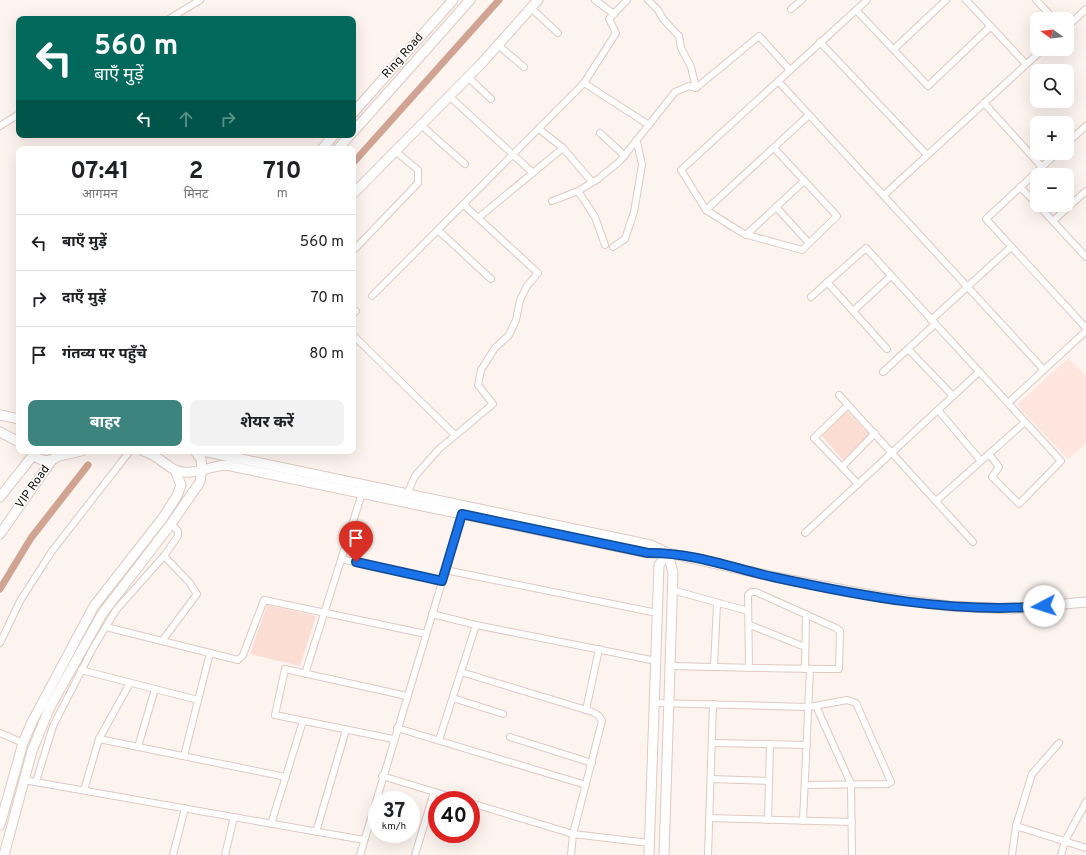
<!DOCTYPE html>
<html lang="hi">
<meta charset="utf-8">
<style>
:root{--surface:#fff;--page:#f2f2f2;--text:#202124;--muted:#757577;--line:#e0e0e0;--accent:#3d847f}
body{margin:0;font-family:Overpass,"Noto Sans Devanagari",sans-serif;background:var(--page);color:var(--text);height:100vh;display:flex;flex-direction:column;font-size:15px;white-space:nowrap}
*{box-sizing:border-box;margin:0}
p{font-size:13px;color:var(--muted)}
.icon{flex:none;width:22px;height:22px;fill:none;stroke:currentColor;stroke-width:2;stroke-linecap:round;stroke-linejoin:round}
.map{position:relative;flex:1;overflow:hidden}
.drawer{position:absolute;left:16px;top:146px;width:340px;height:308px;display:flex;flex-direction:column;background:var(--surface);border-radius:8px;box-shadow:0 4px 16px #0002}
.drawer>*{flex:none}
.hud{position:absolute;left:16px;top:16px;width:340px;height:122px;border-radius:8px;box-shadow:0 4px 16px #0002;background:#00695c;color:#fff;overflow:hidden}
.needle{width:26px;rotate:285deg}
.buttons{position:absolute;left:1030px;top:12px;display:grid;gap:8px}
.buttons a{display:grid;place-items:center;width:44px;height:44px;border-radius:8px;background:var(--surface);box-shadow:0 4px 16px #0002;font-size:20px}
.speed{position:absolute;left:368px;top:791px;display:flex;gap:8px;font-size:20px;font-weight:700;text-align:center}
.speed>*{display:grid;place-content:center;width:52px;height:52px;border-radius:50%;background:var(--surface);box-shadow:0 4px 16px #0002;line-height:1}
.speed small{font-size:10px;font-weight:400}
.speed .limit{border:6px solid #d22;background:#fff;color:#111}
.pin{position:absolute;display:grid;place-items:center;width:34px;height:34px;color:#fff;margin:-41px -17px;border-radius:50% 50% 50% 0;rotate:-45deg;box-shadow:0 0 4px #0007}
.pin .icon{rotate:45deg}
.me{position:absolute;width:44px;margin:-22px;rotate:265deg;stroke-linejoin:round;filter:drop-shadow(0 0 3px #0008)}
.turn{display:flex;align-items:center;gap:14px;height:84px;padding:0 12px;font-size:18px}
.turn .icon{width:52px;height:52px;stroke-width:2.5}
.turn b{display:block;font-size:28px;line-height:34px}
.lanes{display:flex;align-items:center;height:38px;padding:0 12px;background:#0003;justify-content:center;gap:20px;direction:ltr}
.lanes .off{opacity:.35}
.eta{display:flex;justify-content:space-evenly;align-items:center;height:68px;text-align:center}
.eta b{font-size:24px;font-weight:700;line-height:28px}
.button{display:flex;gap:8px;margin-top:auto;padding:8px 12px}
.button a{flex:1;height:46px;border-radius:8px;background:var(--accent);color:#fff;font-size:16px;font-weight:700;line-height:46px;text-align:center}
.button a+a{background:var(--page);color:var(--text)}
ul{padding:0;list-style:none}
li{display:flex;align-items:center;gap:12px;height:56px;padding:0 12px;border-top:1px solid var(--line)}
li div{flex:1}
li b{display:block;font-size:15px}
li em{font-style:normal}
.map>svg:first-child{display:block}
</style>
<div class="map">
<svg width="1086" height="855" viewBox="0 0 1086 855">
<rect width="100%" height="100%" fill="#fdf4f0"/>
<path fill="#ffe5dd" d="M1068,358l18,18v67l-18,16 -51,-54z"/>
<g fill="#fbddd4">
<path d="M847,411l23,24 -27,25 -22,-25z"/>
<path d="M267,605l49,11 -16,50 -50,-12z"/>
</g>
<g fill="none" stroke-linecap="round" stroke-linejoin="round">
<g stroke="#d1a393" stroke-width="7">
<path d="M353,163l146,-163"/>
<path d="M0,589l31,-51 57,-73"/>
</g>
<defs>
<g id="street">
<path d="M595,0l19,14"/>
<path d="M648,0l10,10 5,9 16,17 2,12 10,19 5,21"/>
<path d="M966,0l60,64"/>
<path d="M1036,0l18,19"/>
<path d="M531,8l27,25"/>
<path d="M791,9l11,-9"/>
<path d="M856,10l72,76 63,-60"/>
<path d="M169,19l31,-19"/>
<path d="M1067,27l19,-18"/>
<path d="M820,42l107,113"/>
<path d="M498,45l26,22"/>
<path d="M894,49l52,-49"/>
<path d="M468,77l23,22"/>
<path d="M778,81l266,289"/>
<path d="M584,83l65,42"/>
<path d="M696,88l63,-52 31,34"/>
<path d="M449,96l84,77"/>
<path d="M984,103l58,64"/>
<path d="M421,125l44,39"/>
<path d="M0,126l19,-12"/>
<path d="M539,129l24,19 29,34"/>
<path d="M600,133l25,23"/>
<path d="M1067,143l19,-17"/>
<path d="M774,148l63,68 -35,34 -58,-16 -38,-24 -25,-40 186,-170"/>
<path d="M1057,153l-71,66 100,109"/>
<path d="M1020,187l17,17"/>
<path d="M578,191l17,26 10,28"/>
<path d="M884,195l159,-146"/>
<path d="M552,201l26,-10 20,-12 22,-18 55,-69 14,-6 7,2"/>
<path d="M1038,205l48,52"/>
<path d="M776,207l33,36"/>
<path d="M706,210l103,-95"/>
<path d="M478,218l85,-70"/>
<path d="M1053,221l33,-30"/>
<path d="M439,231l52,48"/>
<path d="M746,235l58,-54"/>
<path d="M613,247l12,-8 9,-27 8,-47 -5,-23"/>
<path d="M353,251l65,-68v-13l-24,-20"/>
<path d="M827,282l60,67"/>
<path d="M372,296l212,-213 32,-50 -7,-14 18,-19"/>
<path d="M811,297l55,-49 195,213 -42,43 -27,-27 7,-10 -10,-13"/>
<path d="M853,311l38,-35"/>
<path d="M353,314l3,-3"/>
<path d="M931,320l80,-73"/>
<path d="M353,335l102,100"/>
<path d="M908,349l45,47"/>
<path d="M883,372l52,-48"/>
<path d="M839,395l134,147"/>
<path d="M1008,403l78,-72"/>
<path d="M848,405l-34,33 28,29 33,-34"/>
<path d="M938,410l43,51"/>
<path d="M842,467l16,17"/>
<path d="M407,494l8,-18 24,-27 54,-45 -15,-19 3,-15 14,-22 14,-13 7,-15 4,-20 7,-14 11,-13 -74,-68"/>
<path d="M936,501l89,-79"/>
<path d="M805,533l174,-161"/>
<path d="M341,559l101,22"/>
<path d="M445,570l212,43"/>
<path d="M672,590l76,21"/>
<path d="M432,614l44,11 180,36"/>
<path d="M750,625l55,22"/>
<path d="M106,627l132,33 5,-5 21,-55 162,34"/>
<path d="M162,641l35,-47 -8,-12 -25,-26"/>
<path d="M0,643l20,-42 32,-50 78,-100"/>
<path d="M670,666c56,1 112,3 169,3l1,-38 -4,-3 -80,-36h-5l-3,3 1,73"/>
<path d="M714,667l3,-64"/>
<path d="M805,669l1,-55"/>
<path d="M81,670l117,30"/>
<path d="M461,672l132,40 6,4 3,5 -29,113 -2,21"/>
<path d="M305,674l58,-184"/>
<path d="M453,698l50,16"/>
<path d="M654,703l155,4 38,-7 9,3 35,79 -3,2 -83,1"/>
<path d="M816,706l35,78 1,71"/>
<path d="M586,710l13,-61"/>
<path d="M397,728l189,57"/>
<path d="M0,733l23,10"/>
<path d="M510,737l82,26"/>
<path d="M99,739l187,38"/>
<path d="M393,739l-118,-24 10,-46 122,27"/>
<path d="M439,740l37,-115"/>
<path d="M712,743l95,2"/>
<path d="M138,747l17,-58"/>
<path d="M184,756l26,-103"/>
<path d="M382,776l79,24"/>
<path d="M711,779l58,2"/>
<path d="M24,780l340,60"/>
<path d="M36,782l17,-56 40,-78 23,-38 48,-54 14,-20v-5l-7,-7"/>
<path d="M84,790l15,-51 31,-56"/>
<path d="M471,803l102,31 76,9"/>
<path d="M709,818l143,4"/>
<path d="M768,820l2,-76"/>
<path d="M803,821l7,-152"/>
<path d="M271,824l32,-103"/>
<path d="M1016,826l70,22"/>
<path d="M316,832l30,-102"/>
<path d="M173,855l12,-47"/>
<path d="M225,855l9,-38"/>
<path d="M360,855l103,-343"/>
<path d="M415,855l19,-63"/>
<path d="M708,855l5,-151"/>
<path d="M1012,855l4,-29 16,-52 27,-31"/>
<path d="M1061,855l4,-14 21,-39"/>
</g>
<g id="secondary">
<path d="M353,113l100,-113"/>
<path d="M353,132l117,-132"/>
<path d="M322,149l12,-14"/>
<path d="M338,149l12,-14"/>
<path d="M353,194l128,-130 57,-64"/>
<path d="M0,415l19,4"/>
<path d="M0,432l19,10"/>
<path d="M32,451c7,14 23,11 31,0"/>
<path d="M143,451c12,3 21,13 32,19 15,7 35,-4 51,-5l422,88h16"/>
<path d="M203,451l448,94 17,8 107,24 101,19 73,10 62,3 75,-7"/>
<path d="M59,456l22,-5"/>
<path d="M0,497l34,-43"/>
<path d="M0,534l52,-74"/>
<path d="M0,825l23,-82 9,-21 62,-116 68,-87 15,-23 4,-11 -6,-15"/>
<path d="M4,855l28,-104 17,-42 53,-95 69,-90 29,-42 2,-13 -1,-10 -6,-8"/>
<path d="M649,855l10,-290 9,-12"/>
<path d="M664,855l9,-282 -5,-20"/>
</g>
</defs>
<use href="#street" stroke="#e0c9c1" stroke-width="8"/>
<use href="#secondary" stroke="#e0c9c1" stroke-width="11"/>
<use href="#street" stroke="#fff" stroke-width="6"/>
<use href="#secondary" stroke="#fff" stroke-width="9"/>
</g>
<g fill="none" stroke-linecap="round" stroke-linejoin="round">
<defs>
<path id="route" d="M356,562l86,19 20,-67 186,39c42,-1 85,15 125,24 88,19 181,37 271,29"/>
</defs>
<use href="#route" stroke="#114b97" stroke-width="10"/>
<use href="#route" stroke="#1a73e8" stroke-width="7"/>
</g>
<g text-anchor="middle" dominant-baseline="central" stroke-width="3" stroke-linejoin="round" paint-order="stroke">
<g font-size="12" fill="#120b08" stroke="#fff">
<text transform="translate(403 56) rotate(-49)">Ring Road</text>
<text transform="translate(33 487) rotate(-55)">VIP Road</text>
</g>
</g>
</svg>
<div class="buttons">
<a><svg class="needle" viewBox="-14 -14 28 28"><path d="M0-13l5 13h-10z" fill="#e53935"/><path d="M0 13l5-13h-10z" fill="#757577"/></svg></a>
<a><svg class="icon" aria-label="search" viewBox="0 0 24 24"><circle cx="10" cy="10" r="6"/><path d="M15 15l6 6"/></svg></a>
<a>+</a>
<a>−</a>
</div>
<div class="speed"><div>37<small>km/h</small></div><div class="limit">40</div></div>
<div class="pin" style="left:356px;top:562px;background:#d93025"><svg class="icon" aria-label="arrive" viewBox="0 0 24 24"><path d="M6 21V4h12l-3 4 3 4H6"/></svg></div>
<svg class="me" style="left:1044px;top:606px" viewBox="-20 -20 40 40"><circle r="19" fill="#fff"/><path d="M0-13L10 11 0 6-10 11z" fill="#1a73e8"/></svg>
<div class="hud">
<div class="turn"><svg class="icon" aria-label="left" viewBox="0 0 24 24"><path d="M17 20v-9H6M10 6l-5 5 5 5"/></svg><div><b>560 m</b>बाएँ मुड़ें</div></div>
<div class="lanes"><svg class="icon" aria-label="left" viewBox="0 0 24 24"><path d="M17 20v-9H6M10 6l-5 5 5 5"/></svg><svg class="icon off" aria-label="ahead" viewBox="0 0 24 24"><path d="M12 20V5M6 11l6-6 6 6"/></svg><svg class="icon off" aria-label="right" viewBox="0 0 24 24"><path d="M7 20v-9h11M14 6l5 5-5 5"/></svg></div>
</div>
<section class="drawer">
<div class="eta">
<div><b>07:41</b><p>आगमन</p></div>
<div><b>2</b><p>मिनट</p></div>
<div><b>710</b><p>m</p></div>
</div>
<ul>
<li><svg class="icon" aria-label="left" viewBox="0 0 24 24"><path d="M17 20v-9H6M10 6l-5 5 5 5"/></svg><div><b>बाएँ मुड़ें</b></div><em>560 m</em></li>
<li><svg class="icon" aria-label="right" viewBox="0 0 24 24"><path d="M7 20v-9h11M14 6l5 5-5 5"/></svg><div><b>दाएँ मुड़ें</b></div><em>70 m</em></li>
<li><svg class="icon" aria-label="arrive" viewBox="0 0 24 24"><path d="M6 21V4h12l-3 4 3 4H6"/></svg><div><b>गंतव्य पर पहुँचे</b></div><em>80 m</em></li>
</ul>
<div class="button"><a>बाहर</a><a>शेयर करें</a></div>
</section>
</div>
